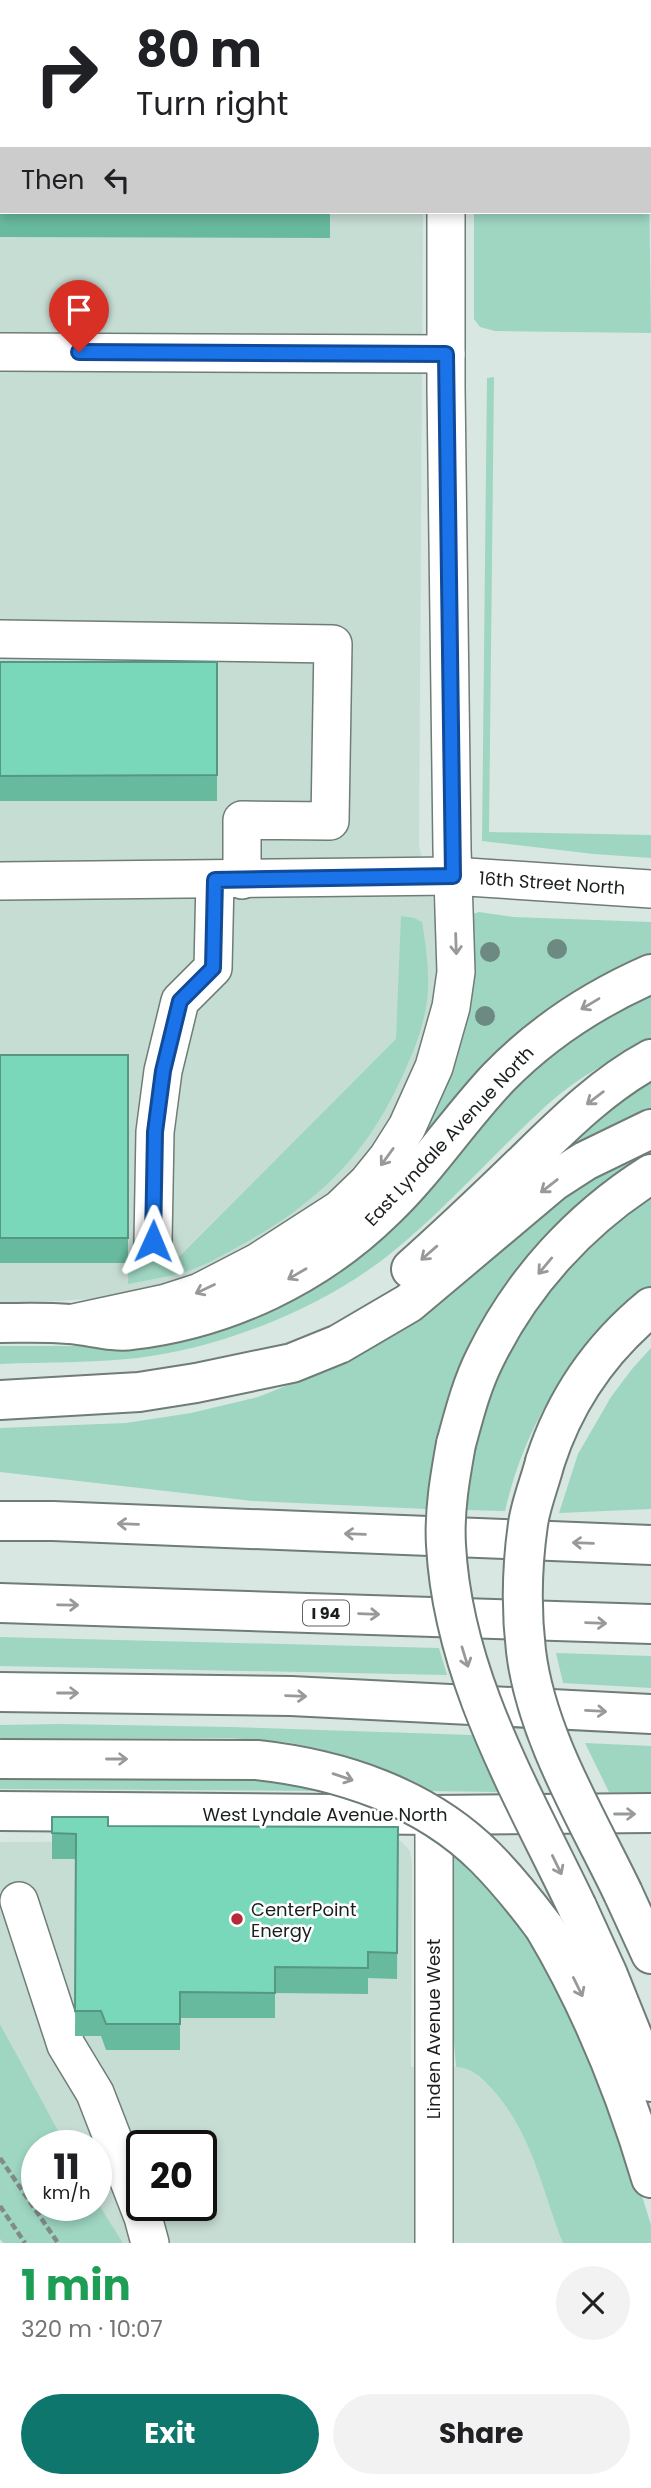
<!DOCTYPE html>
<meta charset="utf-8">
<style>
:root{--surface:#fff;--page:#f2f2f2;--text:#202124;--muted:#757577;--accent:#0f766e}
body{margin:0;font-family:Poppins,sans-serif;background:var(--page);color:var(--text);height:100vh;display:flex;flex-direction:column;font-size:26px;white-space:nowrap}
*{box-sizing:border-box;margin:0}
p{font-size:23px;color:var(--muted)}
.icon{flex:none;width:38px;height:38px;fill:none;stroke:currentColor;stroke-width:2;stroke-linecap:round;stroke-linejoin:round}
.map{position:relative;height:2243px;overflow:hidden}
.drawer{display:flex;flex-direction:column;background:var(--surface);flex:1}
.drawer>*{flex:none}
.hud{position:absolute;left:0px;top:0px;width:651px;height:214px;box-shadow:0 4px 10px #0003;background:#fff;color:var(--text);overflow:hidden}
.speed{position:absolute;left:21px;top:2130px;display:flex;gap:14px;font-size:35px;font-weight:700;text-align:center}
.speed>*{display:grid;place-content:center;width:91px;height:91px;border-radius:50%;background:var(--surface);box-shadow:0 4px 10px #0003;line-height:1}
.speed small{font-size:18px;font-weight:400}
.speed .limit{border:4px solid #111;border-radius:10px;background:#fff;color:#111}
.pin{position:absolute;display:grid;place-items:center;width:60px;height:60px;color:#fff;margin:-72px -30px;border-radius:50% 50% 50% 0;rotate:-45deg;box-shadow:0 0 7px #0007}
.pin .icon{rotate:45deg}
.me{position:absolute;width:77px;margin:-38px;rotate:1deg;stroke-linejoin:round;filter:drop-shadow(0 0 5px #0008)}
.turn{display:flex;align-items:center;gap:24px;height:147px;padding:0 21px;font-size:32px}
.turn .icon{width:91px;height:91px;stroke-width:2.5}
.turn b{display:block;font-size:49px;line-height:60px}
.then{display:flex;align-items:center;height:66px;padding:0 21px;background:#0003;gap:14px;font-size:26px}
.round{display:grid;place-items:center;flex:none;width:74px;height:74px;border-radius:37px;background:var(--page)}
.overview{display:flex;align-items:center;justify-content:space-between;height:119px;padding:0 21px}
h1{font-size:42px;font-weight:700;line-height:52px;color:#1e9e55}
.button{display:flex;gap:14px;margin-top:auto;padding:14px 21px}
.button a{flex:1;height:80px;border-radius:42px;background:var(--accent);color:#fff;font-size:28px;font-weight:700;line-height:80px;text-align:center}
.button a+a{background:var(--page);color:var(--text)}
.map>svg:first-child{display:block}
</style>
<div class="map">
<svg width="651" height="2243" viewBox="0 0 651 2243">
<rect width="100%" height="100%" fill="#d8e7e1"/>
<g fill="#c6ddd4" fill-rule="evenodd">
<path d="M0,0h425l-423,2v210h421l-4,634 21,82 1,73 -22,80 -58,92 -183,121 -178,10z"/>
<path d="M401,1841l9,10 2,13 -1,203h56l19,16 21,22 14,24 23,56 19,58h-440l-27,-43v-54l-30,-1 -66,-121v-182zM142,2146h59v59h-59z"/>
</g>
<g fill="#9ed6c2">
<path d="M649,177l2,156 -156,-2 -15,-4 -6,-8v-107h175z"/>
<path d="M494,377l-5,455 162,3v23l-57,-4 -112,-13 5,-463z"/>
<path d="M479,912l34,5 138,5v36l-219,177 -10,-6 48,-214z"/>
<path d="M401,916l13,2 8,4c4,24 7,46 6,69 -2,27 -11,53 -22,77 -33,77 -78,126 -149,168 -23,13 -47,28 -72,36 -18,5 -38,8 -57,12v-22l50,-4 218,-219z"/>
<path d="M651,991v48c-35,18 -73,38 -103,65 -54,49 -101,104 -158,150 -68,54 -165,93 -252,104 -45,5 -92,4 -138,6v-18h101l407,-258 67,-58z"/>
<path d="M651,1077v35l-73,37 -9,-11z"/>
<path d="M651,1143v20l-188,202c-21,47 -32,93 -37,144l-173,-8 -253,-29v-44l126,-5 65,-10 67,-16 58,-23 231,-172z"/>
<path d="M651,1192v97c-16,14 -34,27 -49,43 -50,49 -81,111 -97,179l-41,-1 10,-63 25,-82 53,-88z"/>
<path d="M651,1348v161l-92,4 19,-59 33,-57 21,-28z"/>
<path d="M0,1637l439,11 8,27 -447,-9z"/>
<path d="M556,1653l95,3v32l-88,-5z"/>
<path d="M60,1724l172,3 240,8 27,57 -72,-1 -62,-29 -49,-14 -30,-6 -56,-4h-230v-13z"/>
<path d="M585,1743l66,3v46h-42z"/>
<path d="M0,1775l244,2 56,6 27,8 -327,-2z"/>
<path d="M453,1855l33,30 43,52 10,17 42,85 58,147 12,39v18h-88c-21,-53 -31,-111 -71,-154 -10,-11 -21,-22 -36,-22l-5,-60 -1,-149z"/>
<path d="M0,2024l66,121 -29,1v59h59v-5l27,43h-120l-3,-4z"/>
</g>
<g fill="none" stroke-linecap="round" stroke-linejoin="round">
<defs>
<g id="minor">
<path d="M446,2v-2"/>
<path d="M0,352l446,2"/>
<path d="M0,639l333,5 -3,177 -88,-1v60"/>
<path d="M0,881l452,-5 199,13"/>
<path d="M153,1241l2,-109 8,-61 17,-70 33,-33 2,-88"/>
<path d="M73,1323l93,-20 34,-11 58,-30 82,-53 27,-26 21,-26 19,-30 27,-60 17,-60 5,-35 -4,-123 -6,-461v-176"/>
<path d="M19,1901l47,144 29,48 48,124 7,26"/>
<path d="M434,2243v-428"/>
</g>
<g id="major">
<path d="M0,1323c23,0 46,-1 69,1 20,1 43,9 63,6 94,-11 185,-54 253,-121 42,-40 74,-90 114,-132 44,-45 95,-78 152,-103"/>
<path d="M0,1811l434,4 217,-2"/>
</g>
<g id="highway">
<path d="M554,0l1,2"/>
<path d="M614,0l1,2"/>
<path d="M649,69l2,4"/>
<path d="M649,139l2,3"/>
<path d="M411,1269c39,-35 77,-71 115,-108 38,-37 77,-76 125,-102"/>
<path d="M0,1400l139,-8 57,-9 96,-20 47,-19 70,-41 145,-122 31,-20 66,-32"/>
<path d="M456,1444c8,-29 15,-58 29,-86 37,-76 95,-139 166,-184"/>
<path d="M545,1462c20,-62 56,-114 106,-155"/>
<path d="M0,1521h53l598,24"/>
<path d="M0,1603l651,21"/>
<path d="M0,1692l291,4 360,18"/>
<path d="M623,1893l28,61"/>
<path d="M577,1907l31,68 43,107"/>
<path d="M544,1927c47,79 81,163 107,251"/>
</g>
</defs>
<use href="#minor" stroke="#6f7c77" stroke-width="40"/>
<use href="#major" stroke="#6f7c77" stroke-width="42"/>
<use href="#highway" stroke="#6f7c77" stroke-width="42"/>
<g stroke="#818b87" stroke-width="4.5" stroke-dasharray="7 3.5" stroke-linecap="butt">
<path d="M0,2158l58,85"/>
<path d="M0,2206l25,37"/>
</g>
<use href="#minor" stroke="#fff" stroke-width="37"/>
<use href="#major" stroke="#fff" stroke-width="38"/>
<use href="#highway" stroke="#fff" stroke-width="38"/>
<defs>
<g id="highway-bridge">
<path d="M456,1444c-6,33 -12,67 -10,101 7,132 75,245 131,362"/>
<path d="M545,1462c-5,20 -14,41 -17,62 -6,42 -7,85 -2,127 10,84 61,167 97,242"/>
<path d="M0,1759l257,1c83,9 168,37 228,97 22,22 41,46 59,70"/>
</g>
</defs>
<use href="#highway-bridge" stroke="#6f7c77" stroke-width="42" stroke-linecap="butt"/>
<use href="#highway-bridge" stroke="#fff" stroke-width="38"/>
</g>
<g fill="#6c8a81">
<circle cx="557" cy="949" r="10"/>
<circle cx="490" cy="952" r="10"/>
<circle cx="485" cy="1016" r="10"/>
</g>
<g fill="#68ba9f">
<path d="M0,0l330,212v26l-330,-1z"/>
<rect x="0" y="662" width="217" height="139"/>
<rect x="0" y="1055" width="128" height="208"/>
<path d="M52,1817l56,9 290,1 -1,152 -29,-1v16l-93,-1v25h-95v32h-74l-5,-14h-26l1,-177h-24z"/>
</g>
<g fill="#79d8b9" stroke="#559782" stroke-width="2">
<path d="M0,0h260v2h-258v209h-2z"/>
<path d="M0,662h217v113l-217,1z"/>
<rect x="0" y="1055" width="128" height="183"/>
<path d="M52,1817h56v9l290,1 -1,126 -29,-1v16l-93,-1v26l-95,-1v32h-74l-5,-13h-26l1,-177 -24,-1z"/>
</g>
<defs><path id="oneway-shaft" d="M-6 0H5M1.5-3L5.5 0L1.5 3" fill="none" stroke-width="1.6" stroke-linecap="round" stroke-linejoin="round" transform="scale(1.75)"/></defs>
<g stroke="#989a99">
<use href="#oneway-shaft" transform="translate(456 944) rotate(88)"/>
<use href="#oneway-shaft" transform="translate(590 1004) rotate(149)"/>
<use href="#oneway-shaft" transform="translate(595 1098) rotate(143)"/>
<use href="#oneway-shaft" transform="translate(387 1157) rotate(126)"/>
<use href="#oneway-shaft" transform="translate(549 1186) rotate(142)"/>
<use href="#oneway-shaft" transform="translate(429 1253) rotate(139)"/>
<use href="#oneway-shaft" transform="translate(545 1266) rotate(130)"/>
<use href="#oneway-shaft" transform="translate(297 1274) rotate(150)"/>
<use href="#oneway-shaft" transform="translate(205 1289) rotate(155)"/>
<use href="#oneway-shaft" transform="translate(128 1524) rotate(-178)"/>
<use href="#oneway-shaft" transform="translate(355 1534) rotate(-178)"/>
<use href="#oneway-shaft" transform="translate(583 1543) rotate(-178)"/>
<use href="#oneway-shaft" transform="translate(68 1605) rotate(1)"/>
<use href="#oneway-shaft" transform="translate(369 1614) rotate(2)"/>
<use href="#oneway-shaft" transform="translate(596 1623) rotate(2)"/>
<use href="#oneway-shaft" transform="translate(465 1657) rotate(73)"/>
<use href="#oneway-shaft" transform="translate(68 1693)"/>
<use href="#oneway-shaft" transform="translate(296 1696) rotate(2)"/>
<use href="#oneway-shaft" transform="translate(596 1711) rotate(3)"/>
<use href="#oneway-shaft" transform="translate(117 1759)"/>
<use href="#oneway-shaft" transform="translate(343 1777) rotate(19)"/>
<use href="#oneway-shaft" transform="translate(625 1814)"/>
<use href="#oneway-shaft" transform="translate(557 1865) rotate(64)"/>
<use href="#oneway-shaft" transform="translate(578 1987) rotate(64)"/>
</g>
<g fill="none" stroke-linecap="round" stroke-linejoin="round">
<defs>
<path id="route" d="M79,352l367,2 7,522 -238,4 -2,88 -33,33 -17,70 -8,61 -2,109"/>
</defs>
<use href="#route" stroke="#114b97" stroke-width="18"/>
<use href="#route" stroke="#1a73e8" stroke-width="12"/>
</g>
<circle fill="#b92839" stroke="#fff" stroke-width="2.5" cx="237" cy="1919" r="7"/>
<g text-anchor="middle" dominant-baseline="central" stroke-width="5" stroke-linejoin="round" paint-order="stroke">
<rect fill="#fff" stroke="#5f6261" stroke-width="2" x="303" y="1600.5" width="46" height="25" rx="5"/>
<g font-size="16" font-weight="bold" fill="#1a1f1d">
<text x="326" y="1613">I 94</text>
</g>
<g font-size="18" fill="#1a1f1d" stroke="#fff">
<text transform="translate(552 883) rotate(4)">16th Street North</text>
<text transform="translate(449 1136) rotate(-47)">East Lyndale Avenue North</text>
<text x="325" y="1814">West Lyndale Avenue North</text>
<text transform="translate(433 2029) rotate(-90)">Linden Avenue West</text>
</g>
<g font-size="18" fill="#1a1f1d" stroke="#fff" text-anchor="start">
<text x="251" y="1909">CenterPoint<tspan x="251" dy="21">Energy</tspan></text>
</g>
</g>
</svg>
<div class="speed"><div>11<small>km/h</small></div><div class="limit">20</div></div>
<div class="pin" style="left:79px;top:352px;background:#d93025"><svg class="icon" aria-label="arrive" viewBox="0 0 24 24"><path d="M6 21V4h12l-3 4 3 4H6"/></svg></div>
<svg class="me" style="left:153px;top:1241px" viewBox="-20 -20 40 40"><path d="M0-17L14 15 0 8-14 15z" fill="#1a73e8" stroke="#fff" stroke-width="4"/></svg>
<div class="hud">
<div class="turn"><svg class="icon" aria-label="right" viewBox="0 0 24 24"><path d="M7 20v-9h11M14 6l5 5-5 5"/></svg><div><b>80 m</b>Turn right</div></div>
<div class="then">Then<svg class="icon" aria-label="left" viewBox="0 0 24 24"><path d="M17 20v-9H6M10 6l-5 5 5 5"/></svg></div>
</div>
</div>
<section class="drawer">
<div class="overview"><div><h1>1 min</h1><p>320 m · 10:07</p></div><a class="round"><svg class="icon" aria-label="close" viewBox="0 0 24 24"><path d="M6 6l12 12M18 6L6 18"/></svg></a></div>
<div class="button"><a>Exit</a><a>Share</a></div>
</section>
